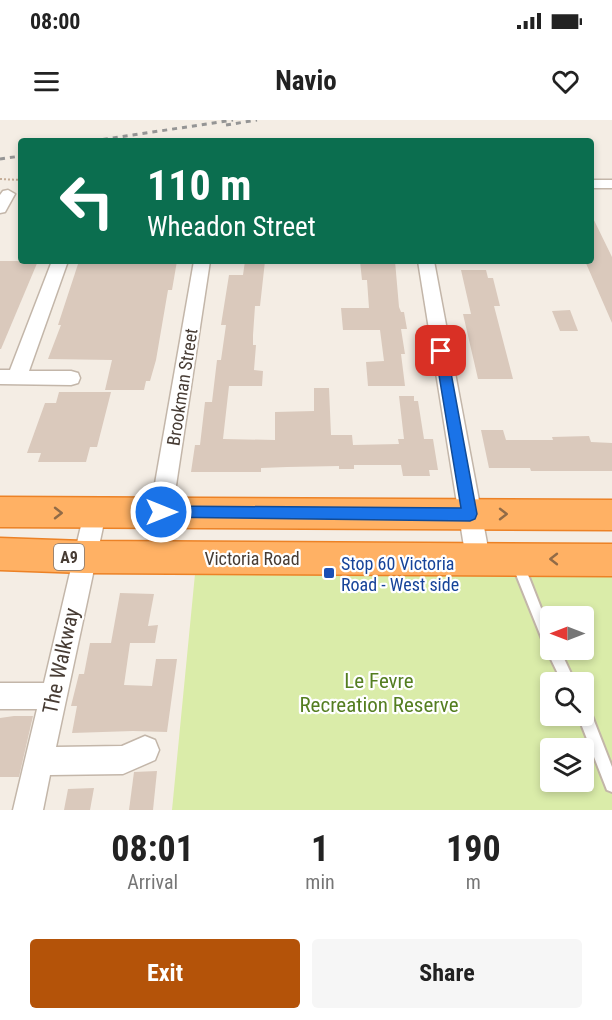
<!DOCTYPE html>
<style>
:root{--surface:#fff;--page:#f6f6f6;--text:#222;--muted:#767676;--accent:#b45309}
body{margin:0;font-family:"Roboto Condensed",sans-serif;background:var(--page);color:var(--text);height:100vh;display:flex;flex-direction:column;font-size:22px;white-space:nowrap}
*{box-sizing:border-box;margin:0}
p{font-size:20px;color:var(--muted)}
.icon{flex:none;width:33px;height:33px;fill:none;stroke:currentColor;stroke-width:2;stroke-linecap:round;stroke-linejoin:round}
.map{position:relative;height:690px;overflow:hidden}
.side{display:flex;flex-direction:column;background:var(--surface);flex:1}
.side>*{flex:none}
.hud{position:absolute;left:18px;top:18px;width:576px;height:126px;border-radius:6px;box-shadow:0 3px 9px #0003;background:#0b6e4f;color:#fff;overflow:hidden}
.needle{width:39px;rotate:270deg}
.buttons{position:absolute;left:540px;top:486px;display:grid;gap:12px}
.buttons a{display:grid;place-items:center;width:54px;height:54px;border-radius:6px;background:var(--surface);box-shadow:0 3px 9px #0003;font-size:30px}
.pin{position:absolute;display:grid;place-items:center;width:51px;height:51px;color:#fff;margin:-26px;border-radius:12px;box-shadow:0 3px 9px #0006}
.me{position:absolute;width:66px;margin:-33px;rotate:90deg;stroke-linejoin:round;filter:drop-shadow(0 0 4px #0008)}
.turn{display:flex;align-items:center;gap:21px;height:126px;padding:0 30px;font-size:27px}
.turn .icon{width:78px;height:78px;stroke-width:2.5}
.turn b{display:block;font-size:42px;line-height:51px}
.eta{display:flex;justify-content:space-evenly;align-items:center;height:102px;text-align:center}
.eta b{font-size:36px;font-weight:700;line-height:42px}
.cta{display:flex;gap:12px;margin-top:auto;padding:12px 30px}
.cta a{flex:1;height:69px;border-radius:6px;background:var(--accent);color:#fff;font-size:24px;font-weight:700;line-height:69px;text-align:center}
.cta a+a{background:var(--page);color:var(--text)}
.status{display:flex;justify-content:space-between;align-items:center;height:42px;padding:0 30px;background:var(--surface);direction:ltr}
.status svg{height:16px;fill:currentColor}
header{display:flex;justify-content:space-between;align-items:center;height:78px;padding:0 30px;background:var(--surface);font-size:27px;font-weight:700}
.map>svg:first-child{display:block}
</style>
<div class="status"><b>08:00</b><svg viewBox="0 0 49 12"><path d="M0 12V9h3v3zM5 12V6h3v6zM10 12V3h3v9zM15 12V0h3v12zM26 1h20v11H26zM47 4h2v5h-2z"/></svg></div>
<header><svg class="icon" aria-label="menu" viewBox="0 0 24 24"><path d="M4 6h16M4 12h16M4 18h16"/></svg>Navio<svg class="icon" aria-label="heart" viewBox="0 0 24 24"><path d="M12 20l-8-8c-3-5 5-10 8-4 3-6 11-1 8 4z"/></svg></header>
<div class="map">
<svg width="612" height="690" viewBox="0 0 612 690">
<rect width="100%" height="100%" fill="#f4ede4"/>
<path fill="#daeca9" fill-rule="evenodd" d="M195,454l417,2v234h-440zM550,496h34v34h-34zM550,562h34v34h-34zM550,628h34v34h-34z"/>
<g fill="#dac9bc">
<path d="M591,94l21,43v66l-27,-62h6z"/>
<path d="M0,141h38l-37,88h-1z"/>
<path d="M79,141h98l-5,29h-4l-12,70 -6,21h-4l-2,9h-39l7,-30 -64,-1 13,-34h-3z"/>
<path d="M245,141h20l-5,45h-5l-2,29v10h3l-2,25 9,1 -1,15h-33l-6,53 52,1v-28l39,-1v-23h15l2,47h21l1,10 46,-1 -1,-5h6l-5,-43h15v5h4l6,38h9l5,31h-9l1,6h-27l-2,-11h-47v4h-15v-3l-52,1 -26,1v4h-70l4,-27h5l5,-43h7l5,-42h4l5,-35h-5l8,-50h14z"/>
<path d="M360,141h35l4,46 2,5h3l3,17h-6l4,25h-4l4,32h-37l-2,-24 18,-1 -4,-31h-37l-2,-22h28l-2,-28h-5z"/>
<path d="M461,150h25l2,8h5l7,28h-6l19,73h-35l-15,-65h8z"/>
<path d="M570,190l8,21h-18l-8,-20z"/>
<path d="M59,272h52l-14,55h-7l-4,15h-48l3,-9h-14l18,-50h11z"/>
<path d="M481,310h22l3,10h47l-1,-3 37,-1 2,6 21,1v28h-81l-1,-3h-41z"/>
<path d="M120,473l34,1 -6,32 10,-1 -3,18h-25l-6,42 28,1 4,-27h21l-10,73 -34,-1 -61,2 5,-27h-6l8,-32h5l6,-31h21z"/>
<path d="M14,596h19l-14,61h-19v-59z"/>
<path d="M157,651l-4,39h-24l5,-38z"/>
<path d="M94,668l-4,22h-26l4,-21z"/>
</g>
<g fill="none" stroke-linecap="round" stroke-linejoin="round">
<defs>
<g id="lane">
<path d="M517,437l4,1 2,4 27,69v19h10l15,32h-13l-16,-33 -35,-87 2,-4z"/>
<path d="M584,586l5,2 23,59v25l-5,-2 -29,-74h6z"/>
</g>
<g id="street">
<rect x="591" y="60" width="21" height="8"/>
<path d="M8,70l7,4 -10,18 -5,1v-18l3,-4z"/>
<path d="M52,141h16l-39,110h42l7,2 2,5 -2,5 -7,2 -71,-1v-14h10z"/>
<path d="M194,141h16l-38,251 -3,7 -8,2 -8,-2 -3,-7z"/>
<path d="M418,141h16l56,298 -4,7 -8,3 -8,-3 -4,-7z"/>
<path d="M95,384l8,2 3,7 -50,234 66,-1 23,-10 10,4 4,10 -4,10 -32,14 -73,1 -7,35h-30l24,-101h-37v-26h44l40,-170 3,-7z"/>
</g>
<g id="highway">
<path d="M0,377l612,3v30l-612,-3z"/>
<path d="M0,418l84,3 528,3v32l-528,-3 -84,-3z"/>
</g>
</defs>
<use href="#lane" stroke="#c3b6a9" stroke-width="4"/>
<use href="#street" stroke="#c3b6a9" stroke-width="3"/>
<use href="#highway" stroke="#ec8226" stroke-width="3"/>
<path stroke="#c3ac96" stroke-width="2" stroke-dasharray="2 2" stroke-linecap="butt" d="M0,59l21,1"/>
<use href="#lane" fill="#fff" fill-rule="evenodd"/>
<use href="#street" fill="#fff" fill-rule="evenodd"/>
<use href="#highway" fill="#ffb164" fill-rule="evenodd"/>
<g stroke="#959595" stroke-width="3" stroke-dasharray="5 5" stroke-linecap="butt">
<path d="M226,5l31,-5"/>
<path d="M93,21l140,-21"/>
<path d="M0,39l21,-3"/>
</g>
</g>
<defs><path id="oneway-chevron" d="M-2-3.5L2.5 0L-2 3.5" fill="none" stroke-width="1.6" stroke-linecap="round" stroke-linejoin="round" transform="scale(1.5)"/></defs>
<g stroke="#916b47">
<use href="#oneway-chevron" transform="translate(58 393)"/>
<use href="#oneway-chevron" transform="translate(503 394)"/>
<use href="#oneway-chevron" transform="translate(554 439) rotate(-180)"/>
</g>
<path fill="#1a73e8" stroke="#114b97" stroke-width="1.5" d="M441,227l6,4 30,163 -2,5 -5,2 -314,-4 -2,-5 2,-4 5,-2 300,2 -26,-157z"/>
<rect fill="#1a4fb4" stroke="#fff" stroke-width="2" x="323" y="447" width="12" height="12" rx="3"/>
<g text-anchor="middle" dominant-baseline="central" stroke-width="4.5" stroke-linejoin="round" paint-order="stroke">
<rect fill="#fff" stroke="#7e7671" stroke-width="1.5" x="54" y="424" width="30" height="26" rx="4.5"/>
<g font-size="16" font-weight="bold" fill="#473c34">
<text x="69" y="437">A9</text>
</g>
<g font-size="18" fill="#473c34" stroke="#fff">
<text transform="translate(182 267) rotate(-81)">Brookman Street</text>
<text x="252" y="438">Victoria Road</text>
</g>
<g font-size="18" fill="#164399" stroke="#fff" text-anchor="start">
<text x="341" y="443">Stop 60 Victoria<tspan x="341" dy="21">Road - West side</tspan></text>
</g>
<g font-size="21" fill="#473c34" stroke="#fff">
<text transform="translate(61 541) rotate(-78)">The Walkway</text>
</g>
<g font-size="21" fill="#547e21" stroke="#fff">
<text x="379" y="561">Le Fevre<tspan x="379" dy="24">Recreation Reserve</tspan></text>
</g>
</g>
</svg>
<div class="buttons">
<a><svg class="needle" viewBox="-14 -14 28 28"><path d="M0-13l5 13h-10z" fill="#e53935"/><path d="M0 13l5-13h-10z" fill="#767676"/></svg></a>
<a><svg class="icon" aria-label="search" viewBox="0 0 24 24"><circle cx="10" cy="10" r="6"/><path d="M15 15l6 6"/></svg></a>
<a><svg class="icon" aria-label="layers" viewBox="0 0 24 24"><path d="M12 4l9 5-9 5-9-5zM3 14l9 5 9-5"/></svg></a>
</div>
<div class="pin" style="left:441px;top:231px;background:#d93025"><svg class="icon" aria-label="arrive" viewBox="0 0 24 24"><path d="M6 21V4h12l-3 4 3 4H6"/></svg></div>
<svg class="me" style="left:161px;top:392px" viewBox="-20 -20 40 40"><circle r="17" fill="#1a73e8" stroke="#fff" stroke-width="3"/><path d="M0-11L8 9 0 5-8 9z" fill="#fff"/></svg>
<div class="hud">
<div class="turn"><svg class="icon" aria-label="left" viewBox="0 0 24 24"><path d="M17 20v-9H6M10 6l-5 5 5 5"/></svg><div><b>110 m</b>Wheadon Street</div></div>
</div>
</div>
<section class="side">
<div class="eta">
<div><b>08:01</b><p>Arrival</p></div>
<div><b>1</b><p>min</p></div>
<div><b>190</b><p>m</p></div>
</div>
<div class="cta"><a>Exit</a><a>Share</a></div>
</section>
